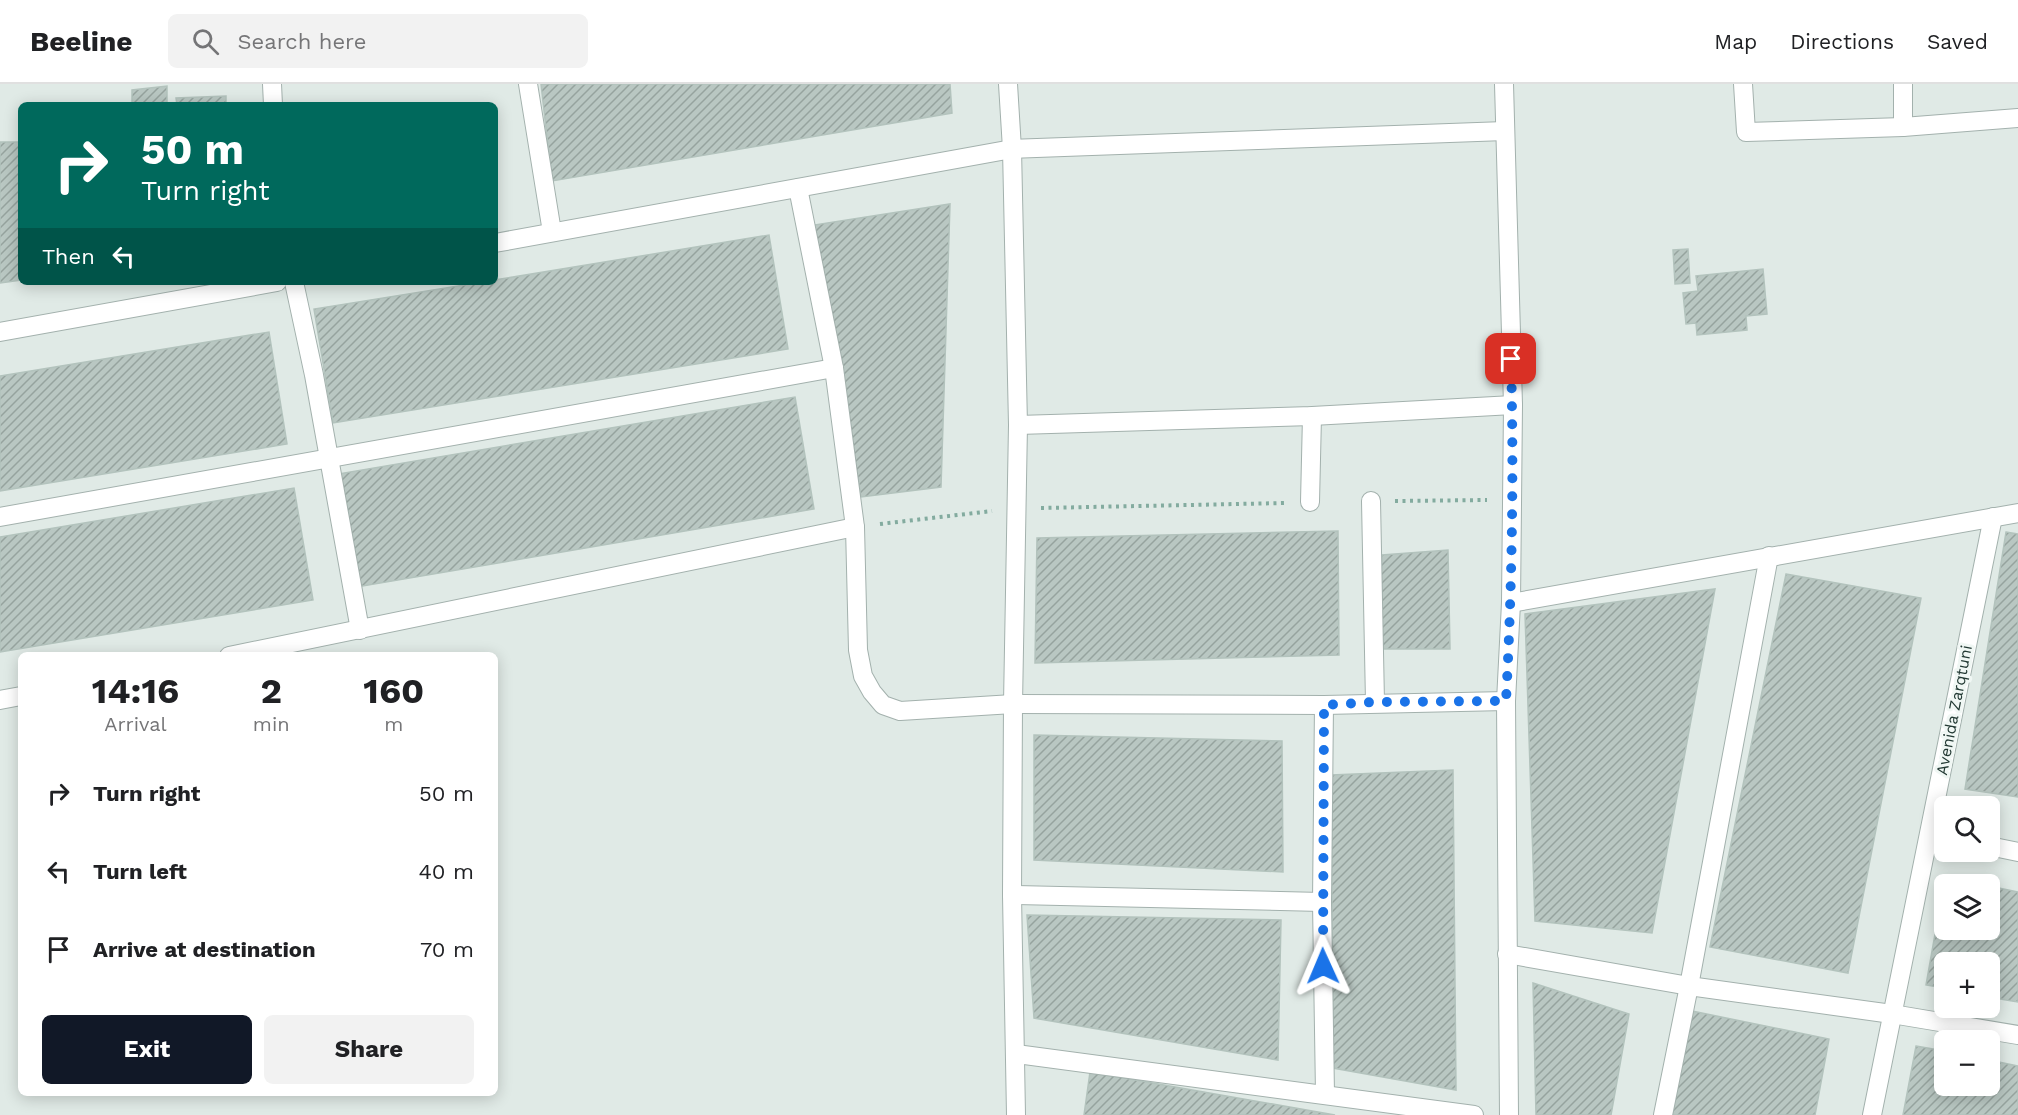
<!DOCTYPE html>
<meta charset="utf-8">
<style>
:root{--surface:#fff;--page:#f2f2f2;--text:#202124;--muted:#757577;--line:#e0e0e0;--accent:#111827}
body{margin:0;font-family:"Work Sans",sans-serif;background:var(--page);color:var(--text);height:100vh;display:flex;flex-direction:column;font-size:22px;white-space:nowrap}
*{box-sizing:border-box;margin:0}
p{font-size:20px;color:var(--muted)}
.icon{flex:none;width:33px;height:33px;fill:none;stroke:currentColor;stroke-width:2;stroke-linecap:round;stroke-linejoin:round}
.map{position:relative;flex:1;overflow:hidden}
.drawer{position:absolute;left:18px;top:568px;width:480px;height:444px;display:flex;flex-direction:column;background:var(--surface);border-radius:9px;box-shadow:0 3px 15px #0003}
.drawer>*{flex:none}
.top-card{position:absolute;left:18px;top:18px;width:480px;height:183px;border-radius:9px;box-shadow:0 3px 15px #0003;background:#00695c;color:#fff;overflow:hidden}
.buttons{position:absolute;left:1934px;top:712px;display:grid;gap:12px}
.buttons a{display:grid;place-items:center;width:66px;height:66px;border-radius:9px;background:var(--surface);box-shadow:0 3px 15px #0003;font-size:30px}
.pin{position:absolute;display:grid;place-items:center;width:51px;height:51px;color:#fff;margin:-26px;border-radius:12px;box-shadow:0 3px 9px #0006}
.me{position:absolute;width:66px;margin:-33px;rotate:359deg;stroke-linejoin:round;filter:drop-shadow(0 0 4px #0008)}
.turn{display:flex;align-items:center;gap:21px;height:126px;padding:0 24px;font-size:27px}
.turn .icon{width:78px;height:78px;stroke-width:2.5}
.turn b{display:block;font-size:42px;line-height:51px}
.then{display:flex;align-items:center;height:57px;padding:0 24px;background:#0003;gap:12px;font-size:22px}
.eta{display:flex;justify-content:space-evenly;align-items:center;height:102px;text-align:center}
.eta b{font-size:36px;font-weight:700;line-height:42px}
.action{display:flex;gap:12px;margin-top:auto;padding:12px 24px}
.action a{flex:1;height:69px;border-radius:9px;background:var(--accent);color:#fff;font-size:24px;font-weight:700;line-height:69px;text-align:center}
.action a+a{background:var(--page);color:var(--text)}
ul{padding:0;list-style:none}
li{display:flex;align-items:center;gap:18px;height:78px;padding:0 24px}
li div{flex:1}
li b{display:block;font-size:22px}
li em{font-style:normal}
header{display:flex;align-items:center;gap:36px;box-sizing:border-box;height:84px;padding:0 30px;background:var(--surface);border-bottom:2px solid var(--line)}
header strong{font-size:28px}
nav{display:flex;gap:33px;margin-inline-start:auto;font-size:21px}
.search{width:420px;height:54px;background:var(--page);display:flex;align-items:center;gap:15px;box-sizing:border-box;padding:0 21px;border-radius:9px;color:var(--muted);font-size:22px}
.map>svg:first-child{display:block}
</style>
<header>
<strong>Beeline</strong>
<div class="search"><svg class="icon" aria-label="search" viewBox="0 0 24 24"><circle cx="10" cy="10" r="6"/><path d="M15 15l6 6"/></svg>Search here</div>
<nav><a>Map</a><a>Directions</a><a>Saved</a></nav>
</header>
<div class="map">
<svg width="2018" height="1031" viewBox="0 0 2018 1031">
<defs>
<pattern id="building-hatch" width="6" height="6" patternUnits="userSpaceOnUse" patternTransform="scale(1.5)"><rect width="6" height="6" fill="#b9c7c2"/><path d="M-1 1l2-2M0 6l6-6M5 7l2-2" fill="none" stroke="#96a39e"/></pattern>
</defs>
<rect width="100%" height="100%" fill="#e0eae6"/>
<g fill="url(#building-hatch)" stroke="#b3c3bd" stroke-width="1.5">
<path d="M541,0h409l2,29 -400,68z"/>
<path d="M167,2v19h-35v-15z"/>
<path d="M226,12v9h-49l-1,-7z"/>
<path d="M0,58h21v138l-21,3z"/>
<path d="M950,120l-9,283 -80,10 -47,-272z"/>
<path d="M769,151l19,114 -455,74 -19,-114 169,-27h12v-2z"/>
<path d="M1688,165l2,34 -15,1 -2,-34z"/>
<path d="M1763,185l4,45 -21,2 1,14 -50,5 -1,-12 -10,1 -3,-31 15,-2 -2,-15z"/>
<path d="M269,248l18,112 -287,47v-115z"/>
<path d="M795,313l19,112 -457,78 -19,-113z"/>
<path d="M294,404l19,112 -313,52v-115z"/>
<path d="M1338,447l1,124 -304,8 2,-125z"/>
<path d="M2006,448l12,2v263l-53,-8z"/>
<path d="M1448,466l2,99h-73l5,-94z"/>
<path d="M1786,490l135,24 -73,375 -138,-26z"/>
<path d="M1715,505l-63,344 -117,-12 -10,-307z"/>
<path d="M1034,651l248,6 1,131 -249,-12z"/>
<path d="M1453,686l3,320 -123,-22 -2,-293z"/>
<path d="M1945,794l37,7h-38v45h45v-44l29,6v110l-29,-5v-34h-45v25l-18,-3z"/>
<path d="M1027,831l254,5 -3,140 -244,-42z"/>
<path d="M1533,899l96,31 -18,101h-75z"/>
<path d="M1692,927l137,28 -14,76h-143z"/>
<path d="M1916,962l28,5v35h45v-26l29,6v49h-115z"/>
<path d="M1090,988l245,43h-251z"/>
</g>
<g fill="none" stroke-linecap="round" stroke-linejoin="round">
<defs>
<g id="minor">
<path d="M272,0l1,21"/>
<path d="M528,0l24,148"/>
<path d="M1008,0l4,65 6,276 -5,279 -1,191 4,220"/>
<path d="M1504,0l9,321 -2,198 -5,98 3,414"/>
<path d="M1743,0l3,48 157,-5 115,-9"/>
<path d="M1903,43v-43"/>
<path d="M798,104l36,180 21,159 3,123 5,26 9,16 11,13 17,6 113,-7 311,1 182,-4"/>
<path d="M495,159l517,-94 493,-18"/>
<path d="M294,198l20,93 46,255"/>
<path d="M0,248l277,-50"/>
<path d="M1018,341l294,-9 201,-11"/>
<path d="M1371,417l4,201"/>
<path d="M1310,418l2,-86"/>
<path d="M0,433l834,-149"/>
<path d="M1511,519l507,-90"/>
<path d="M229,572l626,-129"/>
<path d="M0,616l21,-4"/>
<path d="M1324,621l-2,197 3,192"/>
<path d="M1989,762l29,6"/>
<path d="M1012,811l310,7"/>
<path d="M1507,870l182,32 203,28 126,21"/>
<path d="M1016,970l458,61"/>
<path d="M1663,1031l26,-129 80,-430"/>
<path d="M1872,1031l121,-598"/>
</g>
</defs>
<use href="#minor" stroke="#a3b1ad" stroke-width="20"/>
<g stroke="#83ab9f" stroke-width="4" stroke-dasharray="3 4.5" stroke-linecap="butt">
<path d="M1395,417l92,-1"/>
<path d="M1041,424l245,-5"/>
<path d="M880,440l112,-13"/>
</g>
<use href="#minor" stroke="#fff" stroke-width="18"/>
</g>
<g fill="none" stroke-linecap="round" stroke-linejoin="round">
<path stroke="#1a73e8" stroke-width="10" stroke-dasharray="0 18" d="M1323,882l1,-261 51,-3 131,-1c6,-114 8,-228 5,-342"/>
</g>
<g text-anchor="middle" dominant-baseline="central" stroke-width="6" stroke-linejoin="round" paint-order="stroke">
<g font-size="16" fill="#223933" stroke="#f0f7f4">
<text transform="translate(1954 626) rotate(-79)">Avenida Zarqtuni</text>
</g>
</g>
</svg>
<div class="buttons">
<a><svg class="icon" aria-label="search" viewBox="0 0 24 24"><circle cx="10" cy="10" r="6"/><path d="M15 15l6 6"/></svg></a>
<a><svg class="icon" aria-label="layers" viewBox="0 0 24 24"><path d="M12 4l9 5-9 5-9-5zM3 14l9 5 9-5"/></svg></a>
<a>+</a>
<a>−</a>
</div>
<div class="pin" style="left:1511px;top:275px;background:#d93025"><svg class="icon" aria-label="arrive" viewBox="0 0 24 24"><path d="M6 21V4h12l-3 4 3 4H6"/></svg></div>
<svg class="me" style="left:1323px;top:882px" viewBox="-20 -20 40 40"><path d="M0-17L14 15 0 8-14 15z" fill="#1a73e8" stroke="#fff" stroke-width="4"/></svg>
<div class="top-card">
<div class="turn"><svg class="icon" aria-label="right" viewBox="0 0 24 24"><path d="M7 20v-9h11M14 6l5 5-5 5"/></svg><div><b>50 m</b>Turn right</div></div>
<div class="then">Then<svg class="icon" aria-label="left" viewBox="0 0 24 24"><path d="M17 20v-9H6M10 6l-5 5 5 5"/></svg></div>
</div>
<section class="drawer">
<div class="eta">
<div><b>14:16</b><p>Arrival</p></div>
<div><b>2</b><p>min</p></div>
<div><b>160</b><p>m</p></div>
</div>
<ul>
<li><svg class="icon" aria-label="right" viewBox="0 0 24 24"><path d="M7 20v-9h11M14 6l5 5-5 5"/></svg><div><b>Turn right</b></div><em>50 m</em></li>
<li><svg class="icon" aria-label="left" viewBox="0 0 24 24"><path d="M17 20v-9H6M10 6l-5 5 5 5"/></svg><div><b>Turn left</b></div><em>40 m</em></li>
<li><svg class="icon" aria-label="arrive" viewBox="0 0 24 24"><path d="M6 21V4h12l-3 4 3 4H6"/></svg><div><b>Arrive at destination</b></div><em>70 m</em></li>
</ul>
<div class="action"><a>Exit</a><a>Share</a></div>
</section>
</div>
